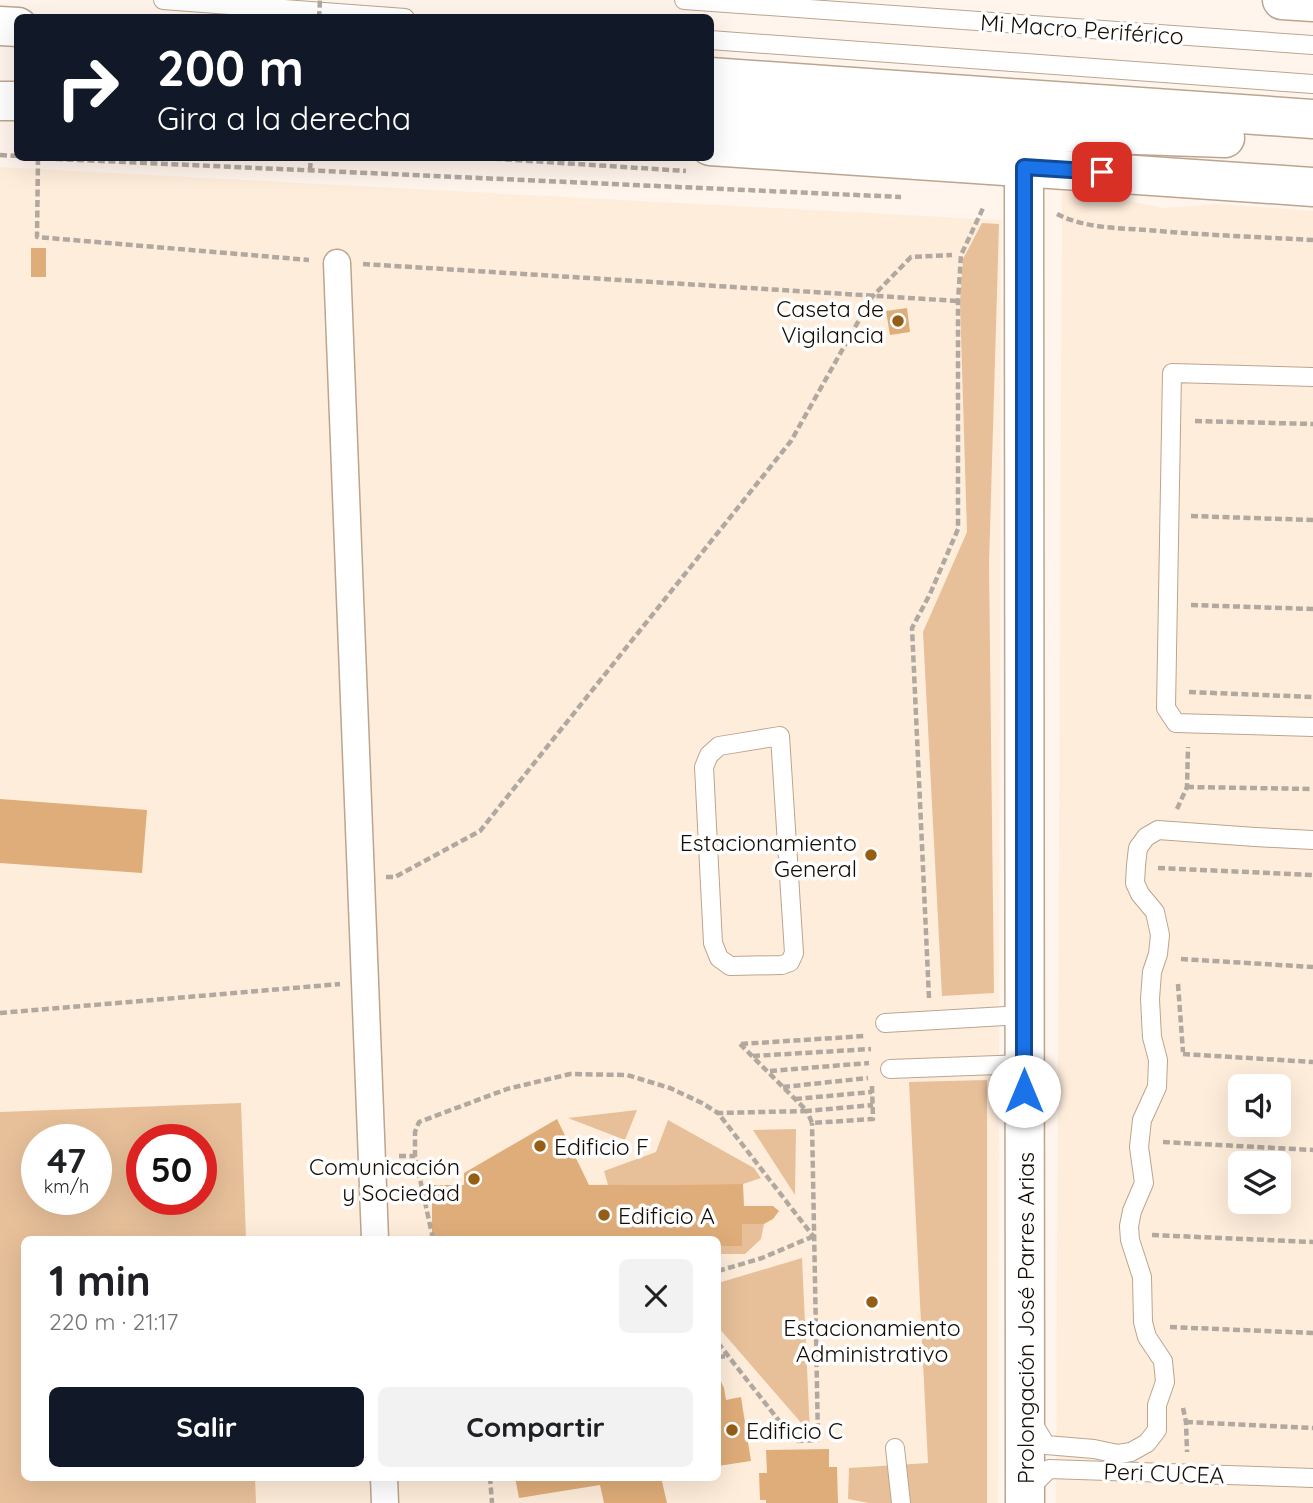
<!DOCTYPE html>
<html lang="es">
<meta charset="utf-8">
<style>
:root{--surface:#fff;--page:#f2f2f2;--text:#202124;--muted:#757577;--accent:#111827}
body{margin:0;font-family:Quicksand,sans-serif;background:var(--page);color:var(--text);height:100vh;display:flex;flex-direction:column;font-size:26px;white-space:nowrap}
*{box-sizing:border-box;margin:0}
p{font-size:23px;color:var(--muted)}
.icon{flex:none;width:38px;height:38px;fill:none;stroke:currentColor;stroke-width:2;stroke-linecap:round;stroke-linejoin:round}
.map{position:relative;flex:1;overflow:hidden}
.panel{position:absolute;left:21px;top:1236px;width:700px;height:245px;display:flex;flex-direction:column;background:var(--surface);border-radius:10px;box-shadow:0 7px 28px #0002}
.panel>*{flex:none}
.banner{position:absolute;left:14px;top:14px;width:700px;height:147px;border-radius:10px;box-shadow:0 7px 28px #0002;background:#111827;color:#fff;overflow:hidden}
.buttons{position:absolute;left:1228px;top:1074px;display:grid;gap:14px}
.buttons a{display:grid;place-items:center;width:63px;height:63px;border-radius:10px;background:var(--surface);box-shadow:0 7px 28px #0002;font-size:35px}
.speed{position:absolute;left:21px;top:1124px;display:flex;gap:14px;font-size:35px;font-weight:700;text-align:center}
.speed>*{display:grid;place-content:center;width:91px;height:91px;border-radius:50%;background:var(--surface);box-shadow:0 7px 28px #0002;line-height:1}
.speed small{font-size:18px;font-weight:400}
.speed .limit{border:10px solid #d22;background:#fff;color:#111}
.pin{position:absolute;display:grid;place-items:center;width:60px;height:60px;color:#fff;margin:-30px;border-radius:14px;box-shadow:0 4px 10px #0006}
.me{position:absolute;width:77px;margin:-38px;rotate:0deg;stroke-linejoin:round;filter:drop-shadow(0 0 5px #0008)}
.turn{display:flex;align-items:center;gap:24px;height:147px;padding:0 28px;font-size:32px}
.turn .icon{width:91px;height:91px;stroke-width:2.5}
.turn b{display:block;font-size:49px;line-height:60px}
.round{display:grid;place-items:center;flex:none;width:74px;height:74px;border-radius:10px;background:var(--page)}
.summary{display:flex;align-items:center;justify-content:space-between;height:119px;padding:0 28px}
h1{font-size:42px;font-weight:700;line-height:52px}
.action{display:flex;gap:14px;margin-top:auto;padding:14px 28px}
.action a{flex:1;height:80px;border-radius:10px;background:var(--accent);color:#fff;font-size:28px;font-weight:700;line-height:80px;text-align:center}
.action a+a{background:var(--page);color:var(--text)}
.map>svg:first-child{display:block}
</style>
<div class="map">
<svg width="1313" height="1503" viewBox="0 0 1313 1503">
<rect width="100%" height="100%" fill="#fff5ec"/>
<g fill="#ffeddb" fill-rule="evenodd">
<path d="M0,167l1001,53 -3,1283h-998zM37,1139h59v60h-59zM142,1139h59v60h-59zM24,1239h694v238h-694z"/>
<path d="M1062,181l62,19 40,8 53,-4 96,7v1292h-257zM1241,1087h38v38h-38zM1241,1164h38v38h-38z"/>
</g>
<g fill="#e7c099" fill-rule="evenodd">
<path d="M982,223l17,1 -10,340 5,429 -52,3 -19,-364 44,-100 -7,-230 3,-43z"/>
<path d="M987,1080v423h-118l-21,-4 1,-31 79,-5 -19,-381z"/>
<path d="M241,1103l5,136h-222v238h231l1,26h-256v-391zM96,1139v60h-59v-60zM201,1139v60h-59v-60z"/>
<path d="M637,1110l-12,30 -57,-22z"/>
<path d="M668,1120l86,48 7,10 -18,6 -135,1 -4,-14 52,-19z"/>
<path d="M796,1129l-1,66 -42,-65z"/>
<path d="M742,1224h22l-3,15 -16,15h-27v-8h24z"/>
<path d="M802,1258l8,175 -92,-106v-44z"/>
</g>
<g fill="#dfad79">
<rect x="31" y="248" width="15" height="29"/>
<path d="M907,308l3,24 -20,3 -4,-24z"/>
<path d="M0,799l147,11 -5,63 -142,-10z"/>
<path d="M557,1119l32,66 154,-1 1,22h29l6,5 -6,8 -9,5h-22v22h-24v-7h-286v-54h32v-12z"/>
<path d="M718,1375l6,13 2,12 15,-3 10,64 -33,5z"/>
<path d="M829,1449v18h8l1,36h-72v-3h-6l-1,-27h8l-1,-23z"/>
<path d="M515,1477h146l6,26h-63l-4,-18 -81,13z"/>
</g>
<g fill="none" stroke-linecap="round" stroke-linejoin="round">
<defs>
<g id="service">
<path d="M163,0l242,18"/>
<path d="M684,0l629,45"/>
<path d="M710,40l603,44"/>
<path d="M1313,377l-141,-4 -6,335 10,15 137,4"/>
<path d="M780,736l14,217 -4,9 -8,3 -52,1 -11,-8 -6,-15 -9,-176 5,-12 10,-9z"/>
<path d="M885,1023l139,-8"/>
<path d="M890,1069l134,-5"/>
<path d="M1032,1422l14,23 48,4 24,5 13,-2 16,-9 10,-13v-25l8,-23 -2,-21 -16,-24 -4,-15 -1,-45 -12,-37 -1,-14 3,-15 12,-28 -5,-36 3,-27 15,-33 1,-27 -6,-23 -2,-38 2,-27 6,-18 2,-19 -5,-23 -15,-18 -5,-11 1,-18 2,-17 8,-11 12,-7 97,7 58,3"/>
<path d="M895,1448l6,55"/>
<path d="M1028,1490l21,-21 264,9"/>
</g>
<g id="pedestrian">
<path d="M337,263l38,976"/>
<path d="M384,1477l1,26"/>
</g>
<g id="secondary">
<path d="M0,101h18"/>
<path d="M710,146l603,41"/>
<path d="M1024,167l1,1336"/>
</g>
<g id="motorway">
<path d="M1282,0l31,2"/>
<path d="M0,26l18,1"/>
<path d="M710,77l603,42"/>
<path d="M710,109l312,22 203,7"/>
</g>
</defs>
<use href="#service" stroke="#bba58e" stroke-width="20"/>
<use href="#pedestrian" stroke="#bba58e" stroke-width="29"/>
<use href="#secondary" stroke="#bba58e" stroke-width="41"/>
<use href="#motorway" stroke="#bba58e" stroke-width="41"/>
<g stroke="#b1a8a0" stroke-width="4.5" stroke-dasharray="7 3.5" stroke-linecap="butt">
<path d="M0,155l18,1"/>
<path d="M35,158l866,39"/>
<path d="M38,158l-1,79 272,23"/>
<path d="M484,158l202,13"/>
<path d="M310,170l1,-12"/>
<path d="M1057,214c27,14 60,14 90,16 55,5 111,7 166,10"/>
<path d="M363,264l595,37"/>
<path d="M1195,421l118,3"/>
<path d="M1191,516l122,4"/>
<path d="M1191,605l122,4"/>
<path d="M1189,692l124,5"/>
<path d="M1187,787l126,2"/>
<path d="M1177,809l10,-22 1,-40"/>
<path d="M1158,868l155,7"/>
<path d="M386,877h9l85,-46 311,-390 81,-144 39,-40 41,-2"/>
<path d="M1181,959l132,8"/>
<path d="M1178,984l5,68"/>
<path d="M929,998l-17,-370 18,-34 28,-65v-228l3,-46 23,-49"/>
<path d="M0,1013l340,-29"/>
<path d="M740,1044l67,67 -89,2 95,123"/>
<path d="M741,1044l124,-8"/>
<path d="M1183,1054l130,8"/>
<path d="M753,1056l118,-7"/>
<path d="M770,1071l99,-8"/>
<path d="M872,1086l1,33 -61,4 -5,-12 66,-6"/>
<path d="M783,1087l85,-9"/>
<path d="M795,1099l77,-7"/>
<path d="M1163,1142l150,8"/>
<path d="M399,1156h16"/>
<path d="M1152,1235l161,7"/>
<path d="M433,1239l-18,-83v-24l4,-10 88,-33 63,-15 57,1 43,13 32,15 16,10"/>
<path d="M718,1271l44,-13 52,-22"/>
<path d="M1170,1327l143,6"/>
<path d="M718,1343l77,98 23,-1 -6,-317"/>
<path d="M718,1357l9,-1"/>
<path d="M1183,1408l3,14 1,30"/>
<path d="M1186,1422l127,6"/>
<path d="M490,1477l2,26"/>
</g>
<use href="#service" stroke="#fff" stroke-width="18"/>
<use href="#pedestrian" stroke="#fff" stroke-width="26"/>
<use href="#secondary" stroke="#fff" stroke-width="38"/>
<use href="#motorway" stroke="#fff" stroke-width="38"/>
<path stroke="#b1a8a0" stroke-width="4.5" stroke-dasharray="7 3.5" stroke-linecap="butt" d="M319,18l1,-18"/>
</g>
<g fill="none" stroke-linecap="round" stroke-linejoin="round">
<defs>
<path id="route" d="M1024,1091v-924l78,5"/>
</defs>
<use href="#route" stroke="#114b97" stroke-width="18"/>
<use href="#route" stroke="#1a73e8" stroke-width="12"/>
</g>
<g fill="#955e17" stroke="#fff" stroke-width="2.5">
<circle cx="898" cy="321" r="7"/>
<circle cx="871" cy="855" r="7"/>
<circle cx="540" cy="1146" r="7"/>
<circle cx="474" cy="1179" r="7"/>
<circle cx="604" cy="1215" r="7"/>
<circle cx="872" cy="1302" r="7"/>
<circle cx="732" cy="1430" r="7"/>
</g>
<g text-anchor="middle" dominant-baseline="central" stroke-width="7" stroke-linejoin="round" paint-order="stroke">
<g font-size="23" fill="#140c05" stroke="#fff">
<text transform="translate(1082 29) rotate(4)">Mi Macro Periférico</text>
<text transform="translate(1025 1318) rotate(-90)">Prolongación José Parres Arias</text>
<text transform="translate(1164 1473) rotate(2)">Peri CUCEA</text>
</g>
<g font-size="23" fill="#140c05" stroke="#fff" text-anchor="end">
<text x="884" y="308">Caseta de<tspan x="884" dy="26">Vigilancia</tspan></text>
<text x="857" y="842">Estacionamiento<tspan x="857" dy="26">General</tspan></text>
<text x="554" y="1146" text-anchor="start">Edificio F</text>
<text x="460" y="1166">Comunicación<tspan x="460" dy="26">y Sociedad</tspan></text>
<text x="618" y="1215" text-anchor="start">Edificio A</text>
<text x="872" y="1327" text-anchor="middle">Estacionamiento<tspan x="872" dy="26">Administrativo</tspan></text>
<text x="746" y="1430" text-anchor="start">Edificio C</text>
</g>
</g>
</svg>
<div class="buttons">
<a><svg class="icon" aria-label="sound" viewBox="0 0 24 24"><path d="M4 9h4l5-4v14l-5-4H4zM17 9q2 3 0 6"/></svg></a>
<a><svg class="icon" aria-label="layers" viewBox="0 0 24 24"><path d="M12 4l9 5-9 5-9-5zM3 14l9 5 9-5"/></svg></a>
</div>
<div class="speed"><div>47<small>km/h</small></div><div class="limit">50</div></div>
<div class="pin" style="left:1102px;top:172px;background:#d93025"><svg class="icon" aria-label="arrive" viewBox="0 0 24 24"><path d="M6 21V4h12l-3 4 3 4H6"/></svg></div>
<svg class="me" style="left:1024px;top:1091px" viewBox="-20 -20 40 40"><circle r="19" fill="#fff"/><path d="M0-13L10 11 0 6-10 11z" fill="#1a73e8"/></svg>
<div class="banner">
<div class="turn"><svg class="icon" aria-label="right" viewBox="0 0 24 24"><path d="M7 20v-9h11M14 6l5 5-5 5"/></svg><div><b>200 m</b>Gira a la derecha</div></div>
</div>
<section class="panel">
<div class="summary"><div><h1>1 min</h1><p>220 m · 21:17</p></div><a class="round"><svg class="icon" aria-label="close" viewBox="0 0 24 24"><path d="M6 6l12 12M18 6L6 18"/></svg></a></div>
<div class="action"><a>Salir</a><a>Compartir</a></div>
</section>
</div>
